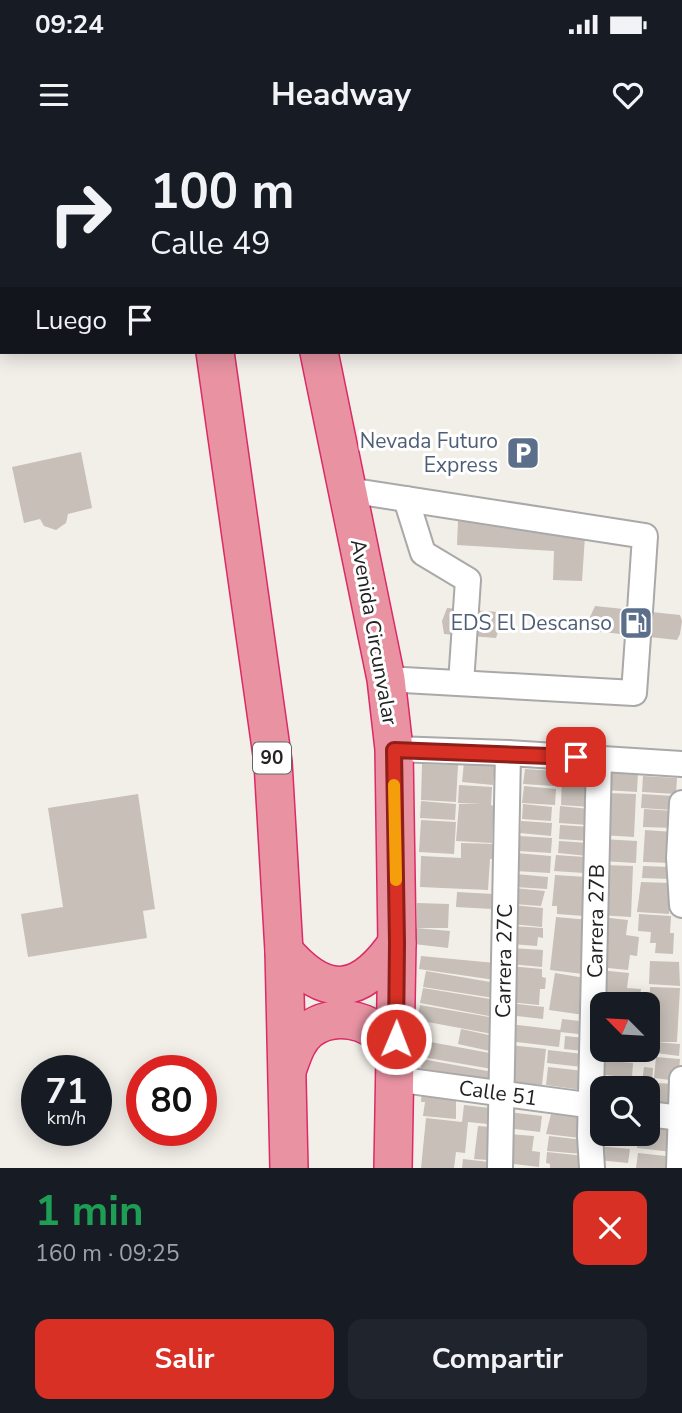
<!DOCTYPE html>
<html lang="es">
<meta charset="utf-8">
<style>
:root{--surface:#171b24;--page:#20242c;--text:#f1f3f6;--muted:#9ea1a6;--accent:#d93025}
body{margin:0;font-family:"Nunito Sans",sans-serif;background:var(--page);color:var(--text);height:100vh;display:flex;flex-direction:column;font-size:26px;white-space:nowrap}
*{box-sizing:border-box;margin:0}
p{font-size:23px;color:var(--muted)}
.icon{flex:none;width:38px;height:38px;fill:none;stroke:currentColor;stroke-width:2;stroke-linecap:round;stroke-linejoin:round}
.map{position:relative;height:1028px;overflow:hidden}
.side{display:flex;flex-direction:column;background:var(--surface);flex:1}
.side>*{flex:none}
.guide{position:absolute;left:0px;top:0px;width:682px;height:214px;box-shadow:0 4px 18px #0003;background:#171b24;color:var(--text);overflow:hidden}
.needle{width:46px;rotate:294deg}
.tools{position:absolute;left:590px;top:852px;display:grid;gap:14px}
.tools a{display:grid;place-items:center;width:70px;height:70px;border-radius:14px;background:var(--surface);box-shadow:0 4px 18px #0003;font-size:35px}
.speed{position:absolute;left:21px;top:915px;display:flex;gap:14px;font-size:35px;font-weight:700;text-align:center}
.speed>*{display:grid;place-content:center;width:91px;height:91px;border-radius:50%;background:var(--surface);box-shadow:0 4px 18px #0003;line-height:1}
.speed small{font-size:18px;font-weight:400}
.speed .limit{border:10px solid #d22;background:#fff;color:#111}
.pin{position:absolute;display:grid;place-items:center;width:60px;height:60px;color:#fff;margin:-30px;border-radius:14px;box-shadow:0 4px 10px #0006}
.me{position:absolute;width:77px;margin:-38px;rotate:1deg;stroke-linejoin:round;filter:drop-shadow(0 0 5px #0008)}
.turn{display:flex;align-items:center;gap:24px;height:147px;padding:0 35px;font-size:32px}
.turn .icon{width:91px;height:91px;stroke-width:2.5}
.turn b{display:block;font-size:49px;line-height:60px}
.then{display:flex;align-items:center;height:66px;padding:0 35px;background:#0003;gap:14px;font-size:26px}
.round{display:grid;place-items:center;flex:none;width:74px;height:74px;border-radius:14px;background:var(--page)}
.head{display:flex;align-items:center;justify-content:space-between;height:119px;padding:0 35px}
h1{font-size:42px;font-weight:700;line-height:52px;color:#1e9e55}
.button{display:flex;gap:14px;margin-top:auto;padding:14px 35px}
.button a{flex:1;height:80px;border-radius:14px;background:var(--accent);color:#fff;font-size:28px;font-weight:700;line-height:80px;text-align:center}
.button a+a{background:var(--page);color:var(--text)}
.status{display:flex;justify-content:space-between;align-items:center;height:49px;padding:0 35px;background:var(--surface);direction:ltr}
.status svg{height:19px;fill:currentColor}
header{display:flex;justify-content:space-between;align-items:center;height:91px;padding:0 35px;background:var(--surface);font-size:32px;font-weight:700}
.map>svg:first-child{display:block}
</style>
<div class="status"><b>09:24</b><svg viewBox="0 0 49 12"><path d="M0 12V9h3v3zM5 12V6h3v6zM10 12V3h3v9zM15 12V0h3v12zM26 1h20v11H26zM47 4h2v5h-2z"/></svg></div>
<header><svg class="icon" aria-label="menu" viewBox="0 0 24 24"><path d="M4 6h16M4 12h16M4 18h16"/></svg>Headway<svg class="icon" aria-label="heart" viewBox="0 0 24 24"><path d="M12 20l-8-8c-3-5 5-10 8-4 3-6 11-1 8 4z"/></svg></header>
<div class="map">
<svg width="682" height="1028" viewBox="0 0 682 1028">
<rect width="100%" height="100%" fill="#f2efe9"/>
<g fill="#c7bfb8">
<path d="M81,312l11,56 -24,6 -2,9 -10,7 -12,-4 -4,-7 -16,4 -12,-56z"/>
<path d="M458,381l105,6 22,9 -3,45 -29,-1 1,-29 -97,-6z"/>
<path d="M595,466l85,9 2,6 -2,13 -3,6 -84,-9 -3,-14z"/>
<path d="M447,468l51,4 2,13 -4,13 -52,-4 -2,-13z"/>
<path d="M464,622l31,3 -2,20 -31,-3z"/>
<path d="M422,624l36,1 -2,37 -35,-2z"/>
<path d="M525,629l31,2 -2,15 -31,-2z"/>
<path d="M606,630l32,2 -1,20 -32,-2z"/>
<path d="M562,633l29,2 -1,32 -29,-2z"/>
<path d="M643,636l34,2 -1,16 -34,-2z"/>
<path d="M459,645l33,2 -1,18 3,1 -2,37 -36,-2 3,-37h23l-24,-1z"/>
<path d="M524,646l32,3 -1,16 -33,-2z"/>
<path d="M607,653l29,1 -2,43 -33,-2z"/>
<path d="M138,654l17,115 -12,2 4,27 -119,19 -7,-43 42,-7 -15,-99z"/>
<path d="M642,654l32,2 -1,14 -32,-2z"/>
<path d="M421,661l35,3 -1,16 -35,-2z"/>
<path d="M523,664l29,3 -1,14 -29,-2z"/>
<path d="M560,666l30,3 -2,16 -29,-2z"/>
<path d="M644,669l31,2 -1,17 -31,-1z"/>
<path d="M421,680l35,2 -2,32 -35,-2z"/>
<path d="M521,681l31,2 -1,13 -31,-3z"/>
<path d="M560,685l31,2 -1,14 -31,-2z"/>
<path d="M645,690l29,2 -2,31 -29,-1z"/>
<path d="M519,696l33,2 -1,15 -33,-2z"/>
<path d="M602,699l35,2 -1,22 -35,-2z"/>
<path d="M559,701l30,2 -1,13 -30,-3z"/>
<path d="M461,703l35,1 -1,15h-5l-2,31 -68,-3 1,-31 40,2z"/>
<path d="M516,713l35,3 -1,17 -35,-2z"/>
<path d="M556,715l29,2 -1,16 -30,-2z"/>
<path d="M604,725l29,1 -2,51 -32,-2z"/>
<path d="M643,726l28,1v12l-29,-1z"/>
<path d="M516,734l32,3 -1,12 -32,-2z"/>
<path d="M555,735l32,2 -3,39 -27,-2v-8h-5z"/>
<path d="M641,742l30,1 -2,31 -32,-2z"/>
<path d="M514,748l31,3 -4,15 -28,-2z"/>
<path d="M457,752l36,2 -1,15 -36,-2z"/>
<path d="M417,763l32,1 -1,24h-31z"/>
<path d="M513,765l30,3 -1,19 -31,-3z"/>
<path d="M639,774l32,2 -1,17h4l-1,21 -18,-1 1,-10h-6l1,-11 -13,-1z"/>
<path d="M556,777l34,3 -7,54 -33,-4z"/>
<path d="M600,777l28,3 -2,15 13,2 -2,19 -7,-1 -2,15 -30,-3z"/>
<path d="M513,786l30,2v10l-5,-1 -1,9 -26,-2z"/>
<path d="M416,788l34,3 -2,17 -34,-4z"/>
<path d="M511,808l32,2 -1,17 -32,-3z"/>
<path d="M421,816l74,7v17l-76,-11z"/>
<path d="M650,821l29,1 1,24 -31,-2z"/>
<path d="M509,826l33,3v8l4,1 -1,11h-5l-1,16 -32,-3z"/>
<path d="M599,830l30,3 -2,15 14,1 -2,15h-34z"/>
<path d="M426,831l70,12 -2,15 -71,-11z"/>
<path d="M555,833l30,5 -1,37 -35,-5z"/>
<path d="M650,847l30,1 -3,54h-22l25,2 -1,12 -31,-4z"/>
<path d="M423,848l73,12 -2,17 -74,-14z"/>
<path d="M509,863l35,4 -1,12 -35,-4z"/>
<path d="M420,865l75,13 -3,16 -75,-14z"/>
<path d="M562,879l27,3 -2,13 -27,-3z"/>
<path d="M509,884l52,6 -2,17 -52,-6z"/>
<path d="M461,889l37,8 -4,15 -36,-8z"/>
<path d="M565,896l20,2 -2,13 -19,-2z"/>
<path d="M425,901l70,13 -3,15 -70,-12z"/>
<path d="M510,905l36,4 -4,36 -36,-4z"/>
<path d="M548,910l35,4 -1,13 -35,-4z"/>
<path d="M602,910h35l-1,11 -37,-4z"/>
<path d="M656,917l24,2 -2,22 -24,-3z"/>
<path d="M422,919l71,13 -4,19 -70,-13z"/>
<path d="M599,920l34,3 -1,15 -35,-4z"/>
<path d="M548,927l36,4 -2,19 -36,-5z"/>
<path d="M644,927l9,1 -1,15 -10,-1z"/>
<path d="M597,937l33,4v7h-28z"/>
<path d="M634,943l19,3 -2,20 -3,-1v-17h-14z"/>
<path d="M657,943l19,1 -3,25 -18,-1z"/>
<path d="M422,950l34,4v25l-33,-3 2,-14h-4z"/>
<path d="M464,965l26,3 -2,16 -20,-2 -3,31 -9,-1 -2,16h-33l5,-50 36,4z"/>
<path d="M565,966l21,3 -6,29 -34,-4 5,-20 14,1z"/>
<path d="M507,972l35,4 -2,16 -35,-4z"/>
<path d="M648,982l27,3 -3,27 -35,-4 1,-14h10z"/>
<path d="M478,986l13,1 -3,33 -14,-1z"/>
<path d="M596,989h6v5h28l-1,12 -30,-4 -1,4 32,3 -2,14 -30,-3v-2l-5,-1z"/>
<path d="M508,994l26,2 -2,15 8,1 -1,15 -34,-4z"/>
<path d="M549,996l35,4 -2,14 -35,-3z"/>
<path d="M547,1012l38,4 -2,12h-33v-4l-4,-1z"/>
<path d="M638,1013l37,4 -2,11h-37z"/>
<path d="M463,1019l26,3 -1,6h-26z"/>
</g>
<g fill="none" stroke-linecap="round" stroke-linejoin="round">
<defs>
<g id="minor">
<path d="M348,350l297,46 -5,75"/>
<path d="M406,359l17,54 45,27 -7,103"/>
<path d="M386,539l248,14 4,-57"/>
<path d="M394,609l114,4 174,11"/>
<path d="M682,663l-3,55 3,47"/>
<path d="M395,939l207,28"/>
<path d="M648,974l33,4"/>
<path d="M500,1028l8,-415"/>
<path d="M592,1028l-2,-32 9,-377"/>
<path d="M679,1028l3,-89"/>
</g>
<g id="major">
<path d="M360,0l3,2"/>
<path d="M681,134h1"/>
<path d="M681,166h1"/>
</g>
<g id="highway">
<path d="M169,0v2"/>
<path d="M277,0v2"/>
<path d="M215,212l58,410 11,189 5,217"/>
<path d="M319,212l67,327 8,70 3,194 -4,225"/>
<path d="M284,811c43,50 77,44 113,-8"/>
<path d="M288,928c5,-14 9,-28 21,-38 24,-18 62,-12 78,13 4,5 6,14 9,20"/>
</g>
</defs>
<use href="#minor" stroke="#a9a9a9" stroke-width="28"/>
<use href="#major" stroke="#a06b00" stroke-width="35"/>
<use href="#highway" stroke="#dc2a67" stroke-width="40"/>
<use href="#minor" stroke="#fff" stroke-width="24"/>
<use href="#major" stroke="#fcd6a4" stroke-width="32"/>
<use href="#highway" stroke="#e892a2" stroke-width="37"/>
</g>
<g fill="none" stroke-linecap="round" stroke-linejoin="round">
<defs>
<path id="route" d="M396,899l1,-96 -3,-193 182,7"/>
</defs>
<use href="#route" stroke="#8d1f18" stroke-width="18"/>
<use href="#route" stroke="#d93025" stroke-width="12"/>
<path stroke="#f59e0b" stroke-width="12" d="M394,645l2,95"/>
</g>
<defs>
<symbol id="parking-square" viewBox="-11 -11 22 22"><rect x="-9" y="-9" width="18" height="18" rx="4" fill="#5c6f8a" stroke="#fff"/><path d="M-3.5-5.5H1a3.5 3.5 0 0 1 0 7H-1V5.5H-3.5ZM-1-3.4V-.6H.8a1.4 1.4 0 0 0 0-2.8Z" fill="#fff"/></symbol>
<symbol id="fuel-square" viewBox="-11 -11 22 22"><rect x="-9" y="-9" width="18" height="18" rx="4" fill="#5c6f8a" stroke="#fff"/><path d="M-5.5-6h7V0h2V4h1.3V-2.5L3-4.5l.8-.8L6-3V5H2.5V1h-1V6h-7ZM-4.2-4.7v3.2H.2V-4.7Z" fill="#fff"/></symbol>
</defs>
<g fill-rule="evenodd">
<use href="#parking-square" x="504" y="294" width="38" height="38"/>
<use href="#fuel-square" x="617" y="464" width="38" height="38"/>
</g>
<g text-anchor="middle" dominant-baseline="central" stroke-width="6" stroke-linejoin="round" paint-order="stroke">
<rect fill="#fff" stroke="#646464" stroke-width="2" x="253" y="602.5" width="38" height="31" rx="5"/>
<g font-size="19" font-weight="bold" fill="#222">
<text x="272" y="618">90</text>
</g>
<g font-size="21" fill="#4e5e75" stroke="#fff" text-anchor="end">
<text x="498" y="301">Nevada Futuro<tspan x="498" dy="24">Express</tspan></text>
<text x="612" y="483">EDS El Descanso</text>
</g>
<g font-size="21" fill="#222" stroke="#fff">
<text transform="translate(374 492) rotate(80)">Avenida Circunvalar</text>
<text transform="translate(596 781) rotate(-89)">Carrera 27B</text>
<text transform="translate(504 821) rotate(-89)">Carrera 27C</text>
<text transform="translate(498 953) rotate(8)">Calle 51</text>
</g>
</g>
</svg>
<div class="tools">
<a><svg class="needle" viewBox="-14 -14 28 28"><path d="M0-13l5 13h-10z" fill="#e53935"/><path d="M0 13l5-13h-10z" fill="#9ea1a6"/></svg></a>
<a><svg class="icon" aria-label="search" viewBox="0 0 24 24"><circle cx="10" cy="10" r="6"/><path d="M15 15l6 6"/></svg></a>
</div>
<div class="speed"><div>71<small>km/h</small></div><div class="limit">80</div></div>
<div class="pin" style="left:576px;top:617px;background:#d93025"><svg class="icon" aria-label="arrive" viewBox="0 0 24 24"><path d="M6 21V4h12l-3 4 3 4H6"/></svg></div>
<svg class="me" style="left:396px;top:899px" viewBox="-20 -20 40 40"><circle r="17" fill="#d93025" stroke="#fff" stroke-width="3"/><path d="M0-11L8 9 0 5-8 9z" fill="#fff"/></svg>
<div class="guide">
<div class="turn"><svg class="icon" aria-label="right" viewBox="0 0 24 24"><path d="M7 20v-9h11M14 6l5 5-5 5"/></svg><div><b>100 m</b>Calle 49</div></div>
<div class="then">Luego<svg class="icon" aria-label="arrive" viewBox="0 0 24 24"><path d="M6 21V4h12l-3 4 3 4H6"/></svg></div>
</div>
</div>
<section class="side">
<div class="head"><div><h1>1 min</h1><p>160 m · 09:25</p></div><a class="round" style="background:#d93025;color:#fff"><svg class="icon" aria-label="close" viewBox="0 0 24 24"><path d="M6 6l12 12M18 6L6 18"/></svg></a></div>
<div class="button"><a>Salir</a><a>Compartir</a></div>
</section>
